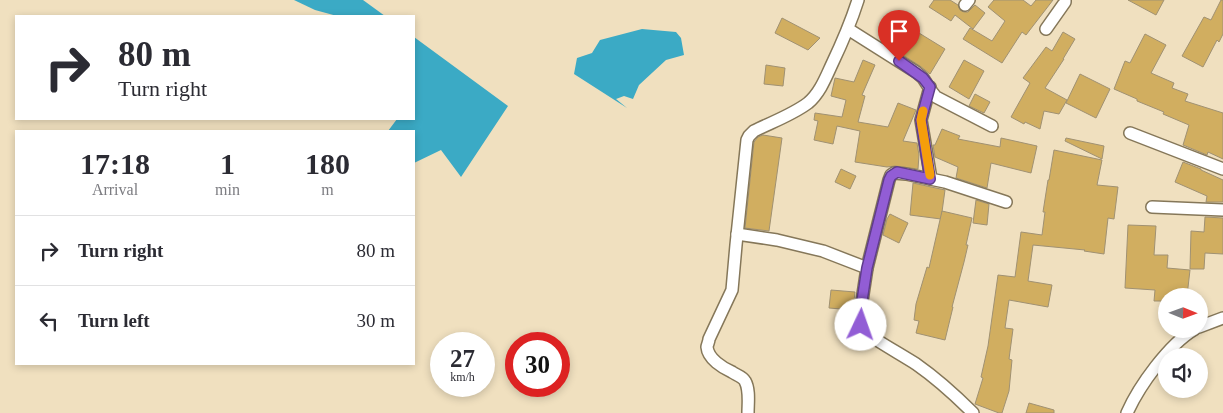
<!DOCTYPE html>
<style>
:root{--surface:#fff;--page:#f7f7f7;--text:#2b2b33;--muted:#7c7c81;--line:#e1e1e2}
body{margin:0;font-family:"Times New Roman",serif;background:var(--page);color:var(--text);height:100vh;display:flex;flex-direction:column;font-size:19px;white-space:nowrap}
*{box-sizing:border-box;margin:0}
p{font-size:16px;color:var(--muted)}
.icon{flex:none;width:28px;height:28px;fill:none;stroke:currentColor;stroke-width:2;stroke-linecap:round;stroke-linejoin:round}
.map{position:relative;flex:1;overflow:hidden}
.side{position:absolute;left:15px;top:130px;width:400px;height:235px;display:flex;flex-direction:column;background:var(--surface);border-radius:0px;box-shadow:0 2px 8px #0003}
.side>*{flex:none}
.guide{position:absolute;left:15px;top:15px;width:400px;height:105px;border-radius:0px;box-shadow:0 2px 8px #0003;background:#fff;color:var(--text);overflow:hidden}
.needle{width:32px;rotate:91deg}
.tools{position:absolute;left:1158px;top:288px;display:grid;gap:10px}
.tools a{display:grid;place-items:center;width:50px;height:50px;border-radius:50%;background:var(--surface);box-shadow:0 2px 8px #0003;font-size:25px}
.speed{position:absolute;left:430px;top:332px;display:flex;gap:10px;font-size:25px;font-weight:700;text-align:center}
.speed>*{display:grid;place-content:center;width:65px;height:65px;border-radius:50%;background:var(--surface);box-shadow:0 2px 8px #0003;line-height:1}
.speed small{font-size:12px;font-weight:400}
.speed .limit{border:8px solid #d22;background:#fff;color:#111}
.pin{position:absolute;display:grid;place-items:center;width:42px;height:42px;color:#fff;margin:-51px -21px;border-radius:50% 50% 50% 0;rotate:-45deg;box-shadow:0 0 5px #0007}
.pin .icon{rotate:45deg}
.me{position:absolute;width:55px;margin:-28px;rotate:3deg;stroke-linejoin:round;filter:drop-shadow(0 0 4px #0008)}
.turn{display:flex;align-items:center;gap:18px;height:105px;padding:0 20px;font-size:22px}
.turn .icon{width:65px;height:65px;stroke-width:2.5}
.turn b{display:block;font-size:35px;line-height:42px}
.eta{display:flex;justify-content:space-evenly;align-items:center;height:85px;text-align:center}
.eta b{font-size:30px;font-weight:800;line-height:35px}
ul{padding:0;list-style:none}
li{display:flex;align-items:center;gap:15px;height:70px;padding:0 20px;border-top:1px solid var(--line)}
li div{flex:1}
li b{display:block;font-size:19px}
li em{font-style:normal}
.map>svg:first-child{display:block}
</style>
<div class="map">
<svg width="1223" height="413" viewBox="0 0 1223 413">
<rect width="100%" height="100%" fill="#f0e0bf"/>
<g fill="#3baac5">
<path d="M294,0h69l22,16h-48l-22,-6z"/>
<path d="M642,29l34,3 5,6 3,17 -18,5 -27,25 -6,14 -9,-3 -8,3 11,9 -53,-34 3,-16 15,-5 8,-13z"/>
<path d="M414,37l94,69 -47,71 -20,-27 -27,13v-32h-26l9,-12h17z"/>
</g>
<g fill="#d1ae60" stroke="#a09172">
<path d="M934,0h16l8,5 2,5 4,2h4l7,-7 10,8 -12,16 -18,-14 -4,6 -22,-14z"/>
<path d="M994,0h29l8,6 5,-6h17l-27,35 -4,-3 -20,31 -39,-24 7,-11 22,13 13,-20 -17,-14z"/>
<path d="M1128,0h36l-8,15z"/>
<path d="M1221,0h2v34l-4,8 -2,-2 -14,27 -21,-11 22,-39 7,3z"/>
<path d="M890,13l13,7 -10,19 17,9 9,-15 26,16 -15,25 -10,-8 -39,-25 6,-12 -4,-3z"/>
<path d="M782,18l38,20 -12,12 -33,-17z"/>
<path d="M1063,32l12,7 -12,20h1l-19,29 22,12 -8,14 -15,-3 -4,18 -15,-7 -1,2 -13,-7 19,-34 -7,-5 23,-31 6,4z"/>
<path d="M1145,34l21,11 -15,28 23,10 -2,5 16,6 -3,7 38,12v46l-15,-7 -1,3 -24,-10 6,-20 -26,-11 1,-2 -27,-11v-2l-23,-10 11,-28 5,2z"/>
<path d="M863,60l12,5 -13,30 3,1 -7,26 30,5 10,-24 18,7 -13,31 14,2 2,12 -1,14 -23,-3 -8,1 -32,-5 5,-31 -23,-5 -4,18 -19,-4 4,-19 -4,-1 1,-7 27,4 4,-17 -15,-4 4,-18 19,4z"/>
<path d="M964,60l20,11 -15,28 -20,-12z"/>
<path d="M766,65l19,3 -2,18 -19,-2z"/>
<path d="M1080,74l30,15 -14,29 -30,-15z"/>
<path d="M975,94l15,8 -6,11 -15,-7z"/>
<path d="M942,129l18,7 -2,3 42,8 1,-9 36,8 -6,27 -40,-10 -4,25 -31,-10 2,-11 -23,-10 -2,-12h2z"/>
<path d="M763,135l19,3 -13,93 -24,-3 9,-86 4,-5z"/>
<path d="M1066,138l38,8 -2,13 -37,-18z"/>
<path d="M1054,150l48,10 -5,25 21,2 -4,32 -6,-1 -4,36 -20,-3 1,-1 -52,-5 -5,36 24,4 -4,22 -39,-7 -4,28 8,1 -4,30 3,1 -3,31 -7,22h-3l-24,-9 8,-26 -2,-1 7,-31 10,-71 17,2 6,-45 21,3 3,-23h-2l5,-32h1z"/>
<path d="M1183,162l18,7v1l22,10v22h-17l1,-6 -32,-14z"/>
<path d="M841,169l15,7 -6,13 -15,-7z"/>
<path d="M913,183l32,7 -4,29 -31,-4z"/>
<path d="M976,200l13,4 -2,21 -14,-2z"/>
<path d="M942,211l30,7 -6,27h2l-4,17 -12,45h1l-8,33 -29,-7 3,-12 -5,-1 2,-16 11,-37 2,1z"/>
<path d="M890,214l18,9 -9,20 -16,-8 4,-16z"/>
<path d="M1205,217l18,1v36l-18,-1 -1,16h-14l1,-38 13,1z"/>
<path d="M1128,225l28,1 -2,29h14l-1,13 23,2 -3,26h-21v5h-12l1,-11 -30,-2z"/>
<path d="M831,290l24,2 -2,18 -24,-2z"/>
<path d="M1029,403l25,7v3h-28z"/>
</g>
<g fill="none" stroke-linecap="round" stroke-linejoin="round">
<defs>
<g id="street">
<path d="M965,5l4,-5"/>
<path d="M848,29l68,43 7,6 9,14 4,5 56,29"/>
<path d="M1046,29l19,-27v-2"/>
<path d="M930,87l-9,33 10,59"/>
<path d="M1130,133l93,36"/>
<path d="M1152,207l71,3"/>
<path d="M737,234l40,6 46,11 44,17"/>
<path d="M1199,327l24,-9"/>
<path d="M748,413c0,-10 2,-23 -3,-32 -3,-5 -9,-6 -13,-9 -9,-4 -24,-13 -25,-25 0,-2 2,-5 2,-8l23,-49 4,-45 11,-105 2,-4 5,-5c18,-9 38,-16 54,-28 12,-10 18,-26 24,-39 10,-21 19,-42 26,-64"/>
<path d="M973,413c-18,-18 -37,-35 -57,-49 -16,-10 -32,-19 -47,-29l-6,-5 -2,-5 -1,-11 7,-46 22,-88 2,-5 3,-2 12,1 39,8 61,20"/>
<path d="M1127,413c12,-27 42,-69 68,-84"/>
</g>
</defs>
<use href="#street" stroke="#857759" stroke-width="14"/>
<use href="#street" stroke="#fff" stroke-width="11"/>
</g>
<g fill="none" stroke-linecap="round" stroke-linejoin="round">
<defs>
<path id="route" d="M861,325l-1,-11 7,-46 22,-88 2,-4 6,-4 33,7 -9,-59 9,-33 -7,-9 -24,-17"/>
</defs>
<use href="#route" stroke="#5f3c8a" stroke-width="12"/>
<use href="#route" stroke="#925dd5" stroke-width="9"/>
<path stroke="#f59e0b" stroke-width="9" d="M923,111l-2,9 9,55"/>
</g>
</svg>
<div class="tools">
<a><svg class="needle" viewBox="-14 -14 28 28"><path d="M0-13l5 13h-10z" fill="#e53935"/><path d="M0 13l5-13h-10z" fill="#7c7c81"/></svg></a>
<a><svg class="icon" aria-label="sound" viewBox="0 0 24 24"><path d="M4 9h4l5-4v14l-5-4H4zM17 9q2 3 0 6"/></svg></a>
</div>
<div class="speed"><div>27<small>km/h</small></div><div class="limit">30</div></div>
<div class="pin" style="left:899px;top:61px;background:#d93025"><svg class="icon" aria-label="arrive" viewBox="0 0 24 24"><path d="M6 21V4h12l-3 4 3 4H6"/></svg></div>
<svg class="me" style="left:861px;top:325px" viewBox="-20 -20 40 40"><circle r="19" fill="#fff"/><path d="M0-13L10 11 0 6-10 11z" fill="#925dd5"/></svg>
<div class="guide">
<div class="turn"><svg class="icon" aria-label="right" viewBox="0 0 24 24"><path d="M7 20v-9h11M14 6l5 5-5 5"/></svg><div><b>80 m</b>Turn right</div></div>
</div>
<section class="side">
<div class="eta">
<div><b>17:18</b><p>Arrival</p></div>
<div><b>1</b><p>min</p></div>
<div><b>180</b><p>m</p></div>
</div>
<ul>
<li><svg class="icon" aria-label="right" viewBox="0 0 24 24"><path d="M7 20v-9h11M14 6l5 5-5 5"/></svg><div><b>Turn right</b></div><em>80 m</em></li>
<li><svg class="icon" aria-label="left" viewBox="0 0 24 24"><path d="M17 20v-9H6M10 6l-5 5 5 5"/></svg><div><b>Turn left</b></div><em>30 m</em></li>
</ul>
</section>
</div>
